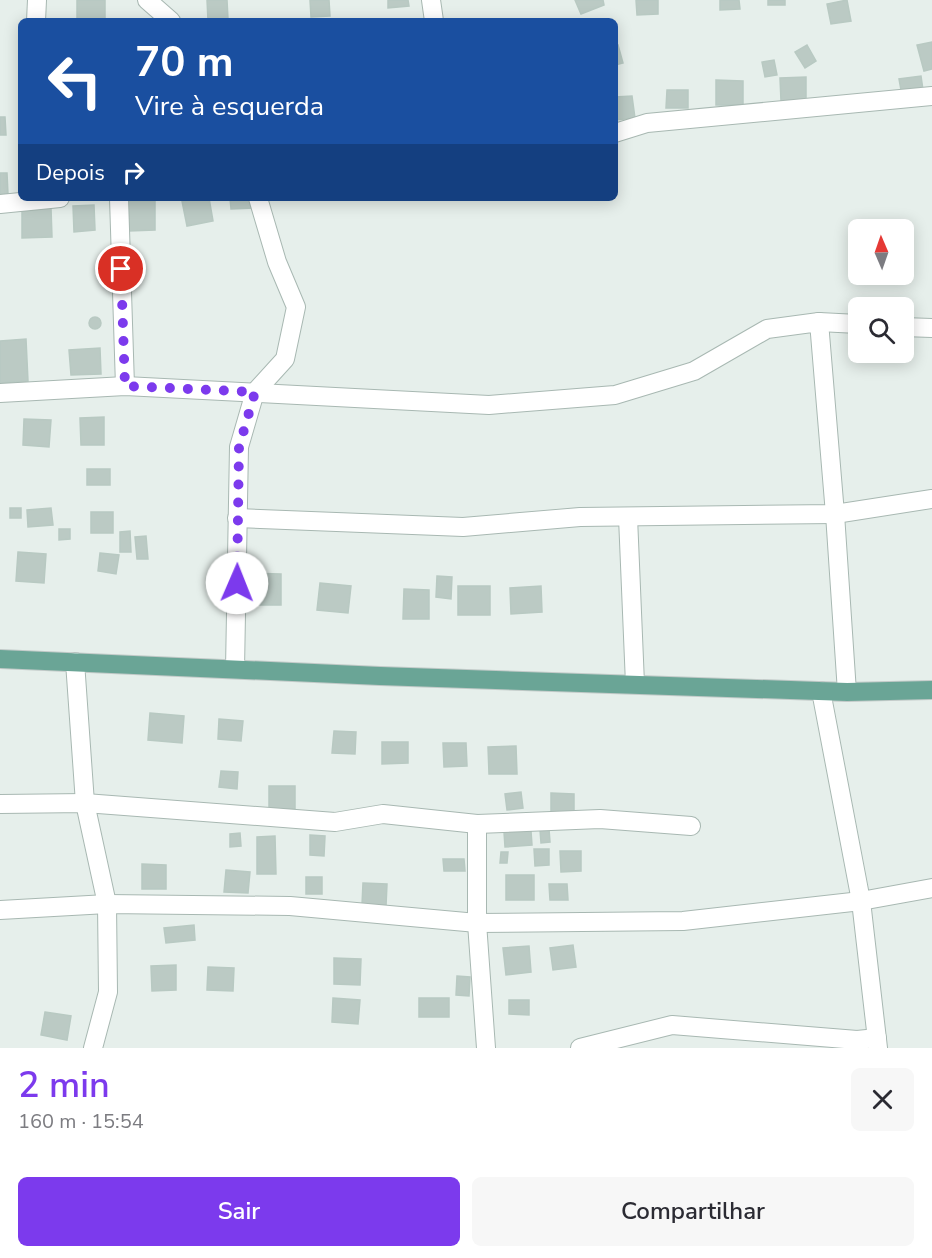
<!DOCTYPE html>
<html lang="pt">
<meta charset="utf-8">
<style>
:root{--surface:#fff;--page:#f7f7f7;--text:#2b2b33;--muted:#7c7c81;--accent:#7c3aed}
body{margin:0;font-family:"Nunito Sans",sans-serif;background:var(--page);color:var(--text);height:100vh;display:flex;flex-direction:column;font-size:22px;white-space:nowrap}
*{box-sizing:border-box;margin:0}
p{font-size:20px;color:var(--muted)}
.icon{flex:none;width:33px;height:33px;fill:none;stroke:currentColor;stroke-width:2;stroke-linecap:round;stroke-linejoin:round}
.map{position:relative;height:1048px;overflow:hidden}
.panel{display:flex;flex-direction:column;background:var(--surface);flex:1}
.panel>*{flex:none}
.banner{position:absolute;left:18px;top:18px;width:600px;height:183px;border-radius:9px;box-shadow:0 3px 15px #0003;background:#1a4fa0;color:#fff;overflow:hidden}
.needle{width:39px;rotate:358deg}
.buttons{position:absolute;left:848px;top:219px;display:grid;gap:12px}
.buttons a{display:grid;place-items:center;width:66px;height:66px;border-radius:9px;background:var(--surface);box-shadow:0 3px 15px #0003;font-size:30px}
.pin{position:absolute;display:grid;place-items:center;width:51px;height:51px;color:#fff;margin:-26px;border:3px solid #fff;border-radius:50%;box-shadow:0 2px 6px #0007}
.me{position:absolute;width:66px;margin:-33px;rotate:1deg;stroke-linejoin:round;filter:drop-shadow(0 0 4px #0008)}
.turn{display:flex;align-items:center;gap:21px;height:126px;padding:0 18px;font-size:27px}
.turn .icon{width:78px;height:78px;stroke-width:2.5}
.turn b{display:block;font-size:42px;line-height:51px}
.then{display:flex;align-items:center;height:57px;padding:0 18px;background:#0003;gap:12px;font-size:22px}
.round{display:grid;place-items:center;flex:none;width:63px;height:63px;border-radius:9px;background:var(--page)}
.overview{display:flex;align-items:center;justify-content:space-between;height:102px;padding:0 18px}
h1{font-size:36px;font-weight:600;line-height:45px;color:var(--accent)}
.cta{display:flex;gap:12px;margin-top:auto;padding:12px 18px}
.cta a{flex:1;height:69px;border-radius:9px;background:var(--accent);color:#fff;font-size:24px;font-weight:600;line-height:69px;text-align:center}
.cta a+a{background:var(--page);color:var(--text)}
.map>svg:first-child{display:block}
</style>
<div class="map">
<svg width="932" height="1048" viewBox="0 0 932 1048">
<rect width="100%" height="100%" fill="#e6efeb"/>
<g fill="#bbcac4" stroke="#b8c9c2" stroke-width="1.5">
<rect x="77" y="0" width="28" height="19"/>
<path d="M207,0h20l1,19 -20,1z"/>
<path d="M310,0h19l1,16 -19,1z"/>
<path d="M388,0h20l1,6 -21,2z"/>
<path d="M575,0h28l1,5 -23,9z"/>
<path d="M636,0h22v14l-21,1z"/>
<path d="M720,0h19l1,9 -20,1z"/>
<rect x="768" y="0" width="17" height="5"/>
<path d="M847,0l4,21 -20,3 -4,-20z"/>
<path d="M932,42v27l-8,2 -7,-26z"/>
<path d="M618,45l5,18 -8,2v-19z"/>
<path d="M807,45l9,16 -11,7 -10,-16z"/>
<path d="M774,60l3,15 -12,2 -3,-15z"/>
<path d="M921,76l3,21 -21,4 -4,-22z"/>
<path d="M806,77v23l-25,1 -1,-23z"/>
<path d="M716,80l27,1v24h-27z"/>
<path d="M667,90h21v18h-22z"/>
<path d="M632,96l3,22 -20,2v-23z"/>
<path d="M0,117h5l1,18h-6z"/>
<path d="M0,173h7l1,21h-8z"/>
<path d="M200,198h9l4,23 -26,5 -5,-25z"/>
<path d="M230,198h23l1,10 -23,1z"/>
<path d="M128,201h27v29l-26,1z"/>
<path d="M94,205l1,25 -21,2 -1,-26z"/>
<path d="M51,208l1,29 -30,1v-29z"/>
<circle cx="95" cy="323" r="6"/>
<path d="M26,339l2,42 -28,2v-42z"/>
<path d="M100,348l1,26 -30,1 -2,-25z"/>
<path d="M104,417v28h-23l-1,-27z"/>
<path d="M24,419l27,1 -2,27 -26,-2z"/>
<rect x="87" y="469" width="23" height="16"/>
<rect x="10" y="508" width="11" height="10"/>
<path d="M51,508l2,17 -25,2 -1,-17z"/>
<rect x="91" y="512" width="22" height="21"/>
<path d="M59,529h11v10l-11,1z"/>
<path d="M130,531l1,21h-11v-20z"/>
<path d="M146,536l2,23h-11l-2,-22z"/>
<path d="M18,552l28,2 -2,29 -28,-2z"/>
<path d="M100,553l19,2 -3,19 -18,-3z"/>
<path d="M247,573l34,1v31h-34z"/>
<path d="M437,576l15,1 -1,22 -15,-2z"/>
<path d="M320,583l31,3 -3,27 -31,-3z"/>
<rect x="458" y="586" width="32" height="29"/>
<path d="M541,586l1,26 -31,2 -1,-26z"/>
<path d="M404,589l25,1v29h-26z"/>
<path d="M150,713l34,3 -2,27 -34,-3z"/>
<path d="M219,719l24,2 -2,20 -23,-2z"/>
<path d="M334,731l22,1 -1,22 -23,-1z"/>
<path d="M382,742h26v21l-26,1z"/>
<path d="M443,743h23l1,23 -23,1z"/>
<path d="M516,746l1,28h-28l-1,-27z"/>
<path d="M221,771l17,1 -1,17 -18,-2z"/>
<rect x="269" y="786" width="26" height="23"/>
<path d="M521,792l2,16 -16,2 -2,-16z"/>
<path d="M551,793l23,1v21h-23z"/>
<path d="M549,829l1,13 -9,1 -1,-13z"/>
<path d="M531,831l1,14 -27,2 -1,-15z"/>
<path d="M240,833l1,13 -11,1v-13z"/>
<path d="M310,835l15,1 -1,20 -14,-1z"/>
<path d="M275,836l1,38h-19v-37z"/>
<path d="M534,849h15v16l-14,1z"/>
<path d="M560,851h21v20l-20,1z"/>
<path d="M501,852h7l-1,11h-7z"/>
<path d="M443,859h21l1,12h-21z"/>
<path d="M142,864l24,1v24h-24z"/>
<path d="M226,870l24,2 -2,21 -24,-1z"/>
<rect x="506" y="875" width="28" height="25"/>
<rect x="306" y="877" width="16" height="17"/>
<path d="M363,883l24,1 -1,22 -24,-1z"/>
<path d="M549,884h18l1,16h-18z"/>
<path d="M194,925l1,15 -29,3 -2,-15z"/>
<path d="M573,945l3,22 -23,3 -3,-22z"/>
<path d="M529,946l2,26 -25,3 -3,-27z"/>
<path d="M334,958l27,1 -1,26 -26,-1z"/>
<path d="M176,965v25l-24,1 -1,-25z"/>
<path d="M208,967l26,1 -1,23 -26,-1z"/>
<path d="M457,976l13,1 -1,19 -13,-1z"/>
<path d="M333,998l27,2 -2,24 -26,-2z"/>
<rect x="419" y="998" width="30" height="19"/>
<path d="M509,1000h20v15l-20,-1z"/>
<path d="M45,1012l26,4 -4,24 -26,-5z"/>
</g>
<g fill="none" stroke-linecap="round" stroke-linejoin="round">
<defs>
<g id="minor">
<path d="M147,0l24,21"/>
<path d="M431,0l3,21"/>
<path d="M36,21l1,-21"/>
<path d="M615,133l32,-10 285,-27"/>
<path d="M119,198l6,188"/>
<path d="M0,204l60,-6"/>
<path d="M819,322l39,2"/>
<path d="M903,327l29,1"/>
<path d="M0,393l125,-7 364,19 126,-10 79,-24 73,-42 52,-7 16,192 12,178"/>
<path d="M628,517l7,167"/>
<path d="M237,518l226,9 117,-10 255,-3 97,-15"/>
<path d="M75,662l10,141 22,101 1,88 -15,56"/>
<path d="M235,669l4,-222 16,-55 30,-33 11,-52 -19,-45 -19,-64"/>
<path d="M821,691l40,210 17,147"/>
<path d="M0,804l85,-1 250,19 48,-8 94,10 123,-5 91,7"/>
<path d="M477,824v99l9,125"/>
<path d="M0,910l107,-6 183,2 187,17 206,-2 178,-20 71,-13"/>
<path d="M580,1048l92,-23 185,15 20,-2"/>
</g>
<path id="major" d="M0,659l380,17 467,16 85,-2"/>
</defs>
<use href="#minor" stroke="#a8b8b2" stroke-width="20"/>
<use href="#major" stroke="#c2cac8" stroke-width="20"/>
<use href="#minor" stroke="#fff" stroke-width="18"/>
<use href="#major" stroke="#6aa596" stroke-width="18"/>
</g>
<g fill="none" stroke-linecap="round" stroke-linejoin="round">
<path stroke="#7c3aed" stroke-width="10" stroke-dasharray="0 18" d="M121,269l4,117 130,6 -16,55 -2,136"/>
</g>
</svg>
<div class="buttons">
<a><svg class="needle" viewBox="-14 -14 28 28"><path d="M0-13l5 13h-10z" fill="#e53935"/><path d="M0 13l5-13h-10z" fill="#7c7c81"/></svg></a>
<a><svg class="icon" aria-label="search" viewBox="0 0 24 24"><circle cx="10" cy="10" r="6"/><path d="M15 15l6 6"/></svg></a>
</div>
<div class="pin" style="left:121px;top:269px;background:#d93025"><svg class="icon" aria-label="arrive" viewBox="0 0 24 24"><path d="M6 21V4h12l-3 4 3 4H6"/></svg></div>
<svg class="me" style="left:237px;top:583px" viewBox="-20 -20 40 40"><circle r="19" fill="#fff"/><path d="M0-13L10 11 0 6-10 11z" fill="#7c3aed"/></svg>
<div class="banner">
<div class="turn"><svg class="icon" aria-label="left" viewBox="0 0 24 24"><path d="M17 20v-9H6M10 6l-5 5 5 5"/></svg><div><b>70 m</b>Vire à esquerda</div></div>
<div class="then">Depois<svg class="icon" aria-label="right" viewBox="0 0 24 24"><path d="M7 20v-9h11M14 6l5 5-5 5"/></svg></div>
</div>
</div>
<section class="panel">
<div class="overview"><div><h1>2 min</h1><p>160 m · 15:54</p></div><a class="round"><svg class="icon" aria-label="close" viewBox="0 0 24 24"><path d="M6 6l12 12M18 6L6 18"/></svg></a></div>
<div class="cta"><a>Sair</a><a>Compartilhar</a></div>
</section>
